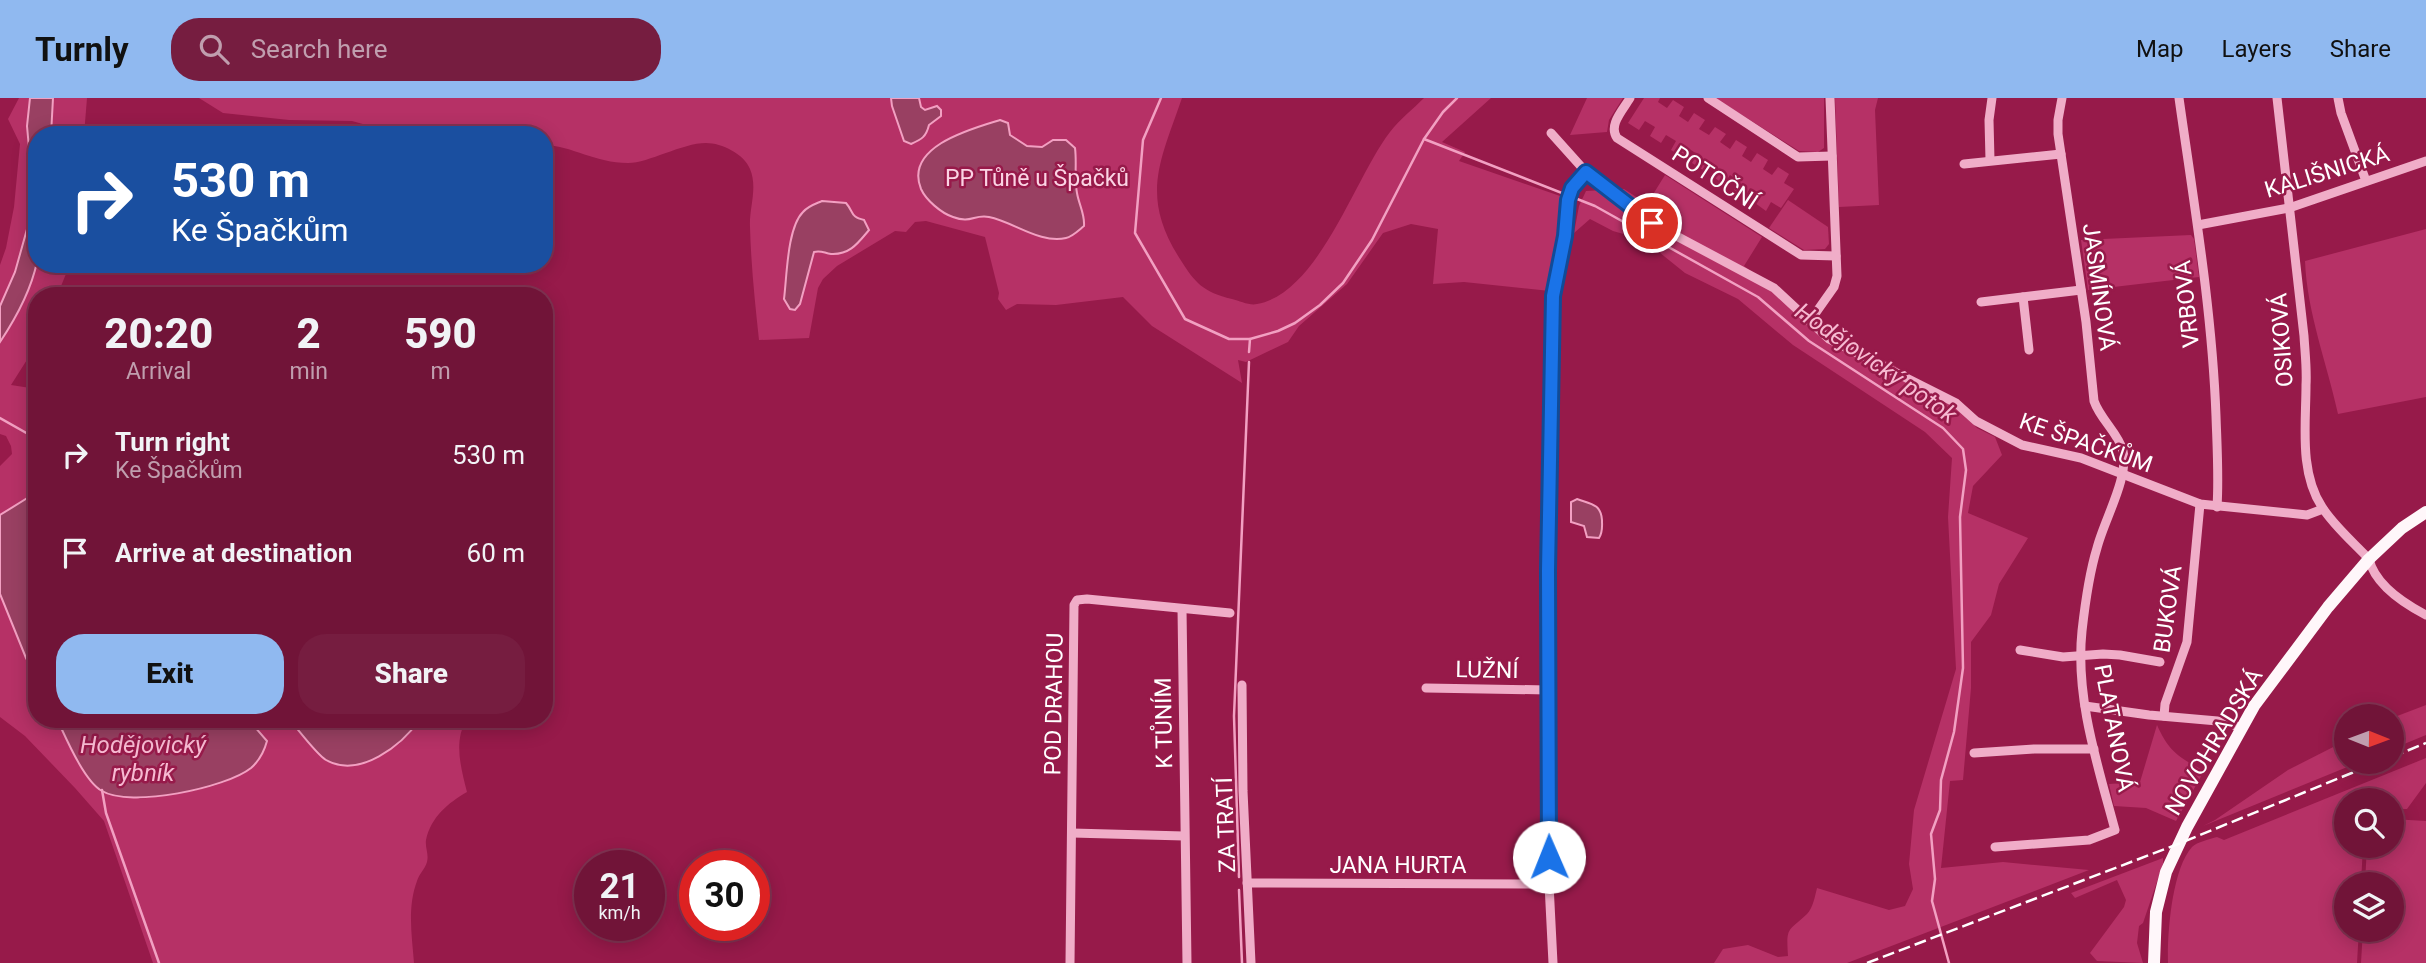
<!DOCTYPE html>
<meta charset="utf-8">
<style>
:root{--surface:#711438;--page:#761d40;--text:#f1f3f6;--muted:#c09eae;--line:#833353;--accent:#90b9f0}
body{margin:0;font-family:Roboto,sans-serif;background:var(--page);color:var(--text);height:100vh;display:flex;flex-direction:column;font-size:26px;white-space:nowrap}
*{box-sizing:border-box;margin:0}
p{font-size:23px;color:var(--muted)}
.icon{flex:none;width:38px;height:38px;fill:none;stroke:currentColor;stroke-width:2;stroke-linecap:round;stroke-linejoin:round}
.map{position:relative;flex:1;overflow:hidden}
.sheet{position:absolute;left:28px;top:189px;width:525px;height:441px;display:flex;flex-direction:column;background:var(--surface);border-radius:28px;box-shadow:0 4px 18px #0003,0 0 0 2px var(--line)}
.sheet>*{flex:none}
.guide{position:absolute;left:28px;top:28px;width:525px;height:147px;border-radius:28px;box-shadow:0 4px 18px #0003,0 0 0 2px var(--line);background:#1a4fa0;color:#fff;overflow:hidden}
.needle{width:46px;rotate:91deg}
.tools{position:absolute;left:2334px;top:606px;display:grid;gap:14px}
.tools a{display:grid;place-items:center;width:70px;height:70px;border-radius:50%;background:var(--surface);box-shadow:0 4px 18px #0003,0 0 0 2px var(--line);font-size:35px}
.speed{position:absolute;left:574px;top:752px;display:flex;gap:14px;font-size:35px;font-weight:700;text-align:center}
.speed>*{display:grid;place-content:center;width:91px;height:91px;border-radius:50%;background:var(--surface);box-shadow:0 4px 18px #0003,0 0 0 2px var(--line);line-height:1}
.speed small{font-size:18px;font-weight:400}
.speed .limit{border:10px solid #d22;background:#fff;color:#111}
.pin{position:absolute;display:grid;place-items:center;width:60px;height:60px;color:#fff;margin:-30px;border:4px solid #fff;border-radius:50%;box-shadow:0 2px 7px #0007}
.me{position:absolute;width:77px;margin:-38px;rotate:359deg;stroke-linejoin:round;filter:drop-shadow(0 0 5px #0008)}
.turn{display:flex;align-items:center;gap:24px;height:147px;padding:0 28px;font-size:32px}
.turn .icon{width:91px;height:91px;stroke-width:2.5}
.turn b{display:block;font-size:49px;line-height:60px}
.eta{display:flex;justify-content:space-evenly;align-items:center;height:119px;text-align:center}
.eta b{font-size:42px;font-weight:800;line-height:49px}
.button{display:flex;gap:14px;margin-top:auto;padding:14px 28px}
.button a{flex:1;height:80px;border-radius:28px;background:var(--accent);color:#111;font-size:28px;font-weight:800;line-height:80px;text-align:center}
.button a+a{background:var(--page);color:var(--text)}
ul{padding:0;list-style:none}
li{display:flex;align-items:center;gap:21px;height:98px;padding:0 28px}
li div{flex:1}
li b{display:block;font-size:26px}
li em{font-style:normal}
header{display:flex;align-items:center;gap:42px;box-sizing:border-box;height:98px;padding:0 35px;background:var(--accent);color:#111}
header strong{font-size:33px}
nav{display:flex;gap:38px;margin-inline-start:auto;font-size:24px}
.search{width:490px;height:63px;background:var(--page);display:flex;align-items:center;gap:18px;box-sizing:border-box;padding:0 24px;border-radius:28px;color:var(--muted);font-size:26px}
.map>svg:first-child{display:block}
</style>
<header>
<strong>Turnly</strong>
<div class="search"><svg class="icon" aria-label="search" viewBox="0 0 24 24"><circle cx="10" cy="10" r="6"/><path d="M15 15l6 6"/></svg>Search here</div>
<nav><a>Map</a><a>Layers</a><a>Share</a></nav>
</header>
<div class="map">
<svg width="2426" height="865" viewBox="0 0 2426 865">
<rect width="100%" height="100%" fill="#971a4a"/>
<g fill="#b63166">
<path d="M19,0h11l-3,28 5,55 -3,41 -14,50 -15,34v-41l6,-17 8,-41 6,-63 -12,-25z"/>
<path d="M53,0h34l-3,37h-33z"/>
<path d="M199,0h983c-22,64 -42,98 -2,161 15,24 23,33 52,40 8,2 18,7 25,5 62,-11 98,-127 133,-172 10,-13 23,-23 34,-34h67l-49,44 23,10 -6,9 104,36 -3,44 -10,50 -86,-9 -31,2 5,-55 -27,-5 -28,9 -36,51 -48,42 -11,16 -42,20 -8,-2 4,23 -90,-57 -29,-29 -67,8 -39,-1 -11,6 -8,-11 1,-6 -14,-56 -59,-16 -11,1 -9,10 -11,-1 -58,35 -14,13 -5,9 -9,50 -50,2c-4,-37 -8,-75 -9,-113 -1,-19 8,-39 0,-58 -6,-15 -28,-26 -44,-26 -24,0 -57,20 -78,20 -33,0 -55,-17 -84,-18v-10h-160l-14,-9 -18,-5 -63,-1 -66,-7z"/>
<path d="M1587,0h36l-14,22 -2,12 -37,3z"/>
<path d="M1644,0h16l-2,4 9,6 6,-8 11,7 -5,9 9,6 6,-9 11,7 -6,9 10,6 6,-8 11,7 -6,8 10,7 6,-9 11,7 -5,9 9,6 6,-9 11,7 -5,9 9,6 6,-8 11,7 -5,9 10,6 -13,19 -10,-6 -5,9 -11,-8 5,-9 -10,-6 -5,9 -11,-7 5,-9 -9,-6 -6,9 -11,-7 5,-9 -9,-6 -6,8 -11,-7 5,-9 -9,-6 -6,9 -11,-7 5,-9 -10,-6 -5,8 -11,-7 5,-9 -10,-6 -6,9 -11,-7z"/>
<path d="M1715,0h109v50l-6,4 -19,-1z"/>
<path d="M1835,0h43l-3,12 4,95 -40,2z"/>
<path d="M1665,77l97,62 -18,29 93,70 58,30 63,42 19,20 18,9 7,18 -29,31 -5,27 60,25 -29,46 -8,31 -20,27v46l-8,92 -13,1 -9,87 62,-6 86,8 -242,93h-133l9,-14 25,-4 30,12 10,-1c-2,-30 0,-24 19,-42 6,-6 8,-18 10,-26l72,22 16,-4 8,-17 -4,-25 5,-54 42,-141 -8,-152 4,-59 -27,-26 -132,-87 -55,-46 -53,-26 -41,-33 -31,-9 -23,-12 -16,14 5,-27 7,-15 38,-2 23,15z"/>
<path d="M1788,102l40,27 1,17 -4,5 -21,1 -35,-22z"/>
<path d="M2426,131v168l-88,17c-11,-51 -31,-101 -33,-153z"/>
<path d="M2191,137l3,4 5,38 -111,13 -7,-50z"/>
<path d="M37,164v2h33l-13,32h-20v48l-26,41 26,4v103l-37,23v-49l12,-12 -1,-8 -5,-10 -6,-2v-92l15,-23 19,-45z"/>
<path d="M0,496l26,64 11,20v41h20l21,45 62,35c42,-7 113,-9 127,-58l-19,-22h41l37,41 73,-16 21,-25h47c-14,22 -6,49 0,73 -19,11 -36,25 -41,48 -1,8 3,14 1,22 -2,7 -8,12 -10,19 -10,27 -5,55 -3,82h-261l-49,-142 -29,-33 -50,-52 -25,-19z"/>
<path d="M2426,607v30l-34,14v-31z"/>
<path d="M2157,627c12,27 22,32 47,46l-28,50 -30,-13 -32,-2 -5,-22 31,-2z"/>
<path d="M2347,642v21h15l-159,65 12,-6 73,-50z"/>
<path d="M2426,660v25l-19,26h-15v-9h-45v45h16l-2,39h-14v45h12l-2,34h-189c-1,-29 4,-94 24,-116 5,-5 18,-8 25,-10l7,3z"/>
<path d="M2392,721l34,2v142h-65l2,-34h29v-45h-27l2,-39h25z"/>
<path d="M2163,760v6l-20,59 -4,3 -2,17 6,20 -46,-2 -7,-8 34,-46 2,-7 -9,-20 -42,18 -4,-5z"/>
</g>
<g fill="#994062" stroke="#f2a0c2" stroke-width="2">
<path d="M30,0h23l-2,37h-14v127c-6,28 -21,56 -37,80v-36l15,-34 14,-50 3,-41 -5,-55z"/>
<path d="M891,0h28l2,9 4,3 12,-4 4,4v6l-12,9c-3,12 -7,14 -18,19l-7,-3 -12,-35z"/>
<path d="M1000,22l8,3 2,12 17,11 15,1 11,-7h13l9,8c2,15 -1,30 2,45 2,12 8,21 7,33 -5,4 -12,11 -18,12 -26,6 -52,-16 -77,-21 -15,-3 -18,7 -36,0 -12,-4 -27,-17 -32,-28 -17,-42 49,-60 79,-69z"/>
<path d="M822,103l24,2c8,9 4,14 18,17l5,10c-11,13 -19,25 -38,24 -7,-1 -10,-4 -17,-2l-14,52 -5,6 -5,-1 -6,-10c3,-23 3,-71 19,-87 5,-6 12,-8 19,-11z"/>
<path d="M37,394v186l-11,-20 -26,-64v-79z"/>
<path d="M1577,401c14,5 24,5 25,21 0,7 1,12 -3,18l-12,-1 -3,-11 -13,-4v-20z"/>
<path d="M57,621h191l19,22c-3,11 -8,20 -16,27 -25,20 -121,40 -149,23 -18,-10 -36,-53 -45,-72z"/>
<path d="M289,621h131c-18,26 -60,60 -94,41 -9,-5 -29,-32 -37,-41z"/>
</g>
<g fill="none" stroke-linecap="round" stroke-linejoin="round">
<g stroke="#f2a0c2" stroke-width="2.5">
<path d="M1161,0l-18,42 -8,93 50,86 44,20h21l28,-8 17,-8 25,-18 23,-22 29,-43 52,-101"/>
<path d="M1457,0l-14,14 -19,27 171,67 163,91 51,44 134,87 20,21 3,21 -6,47 3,151 -9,64 -13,48 -1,30 -9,24 4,45 -3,22 17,62"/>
<path d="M1249,254l1,-13"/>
<path d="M0,320l37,21"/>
<path d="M102,692l4,23 53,150"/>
<path d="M1239,779l-5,-161 15,-354"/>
<path d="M1239,792l3,73"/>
</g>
<g stroke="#f0adc8" stroke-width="9">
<path d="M1630,0c-7,12 -22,27 -13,40l184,117 35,1"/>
<path d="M1708,0l90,59 34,-1"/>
<path d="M2179,0c15,106 33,211 37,318 1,30 3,61 1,91"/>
<path d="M2277,0l27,238c1,17 3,33 2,49 0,39 -7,87 16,122 12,19 31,35 47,52 6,26 34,44 57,56"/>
<path d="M2338,0l3,15 25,68"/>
<path d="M1551,35l35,39 66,51 122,65 55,51 127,64 20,18 46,24 59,13 119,46 107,11 16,-6"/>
<path d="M1990,62l-1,-40 3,-22"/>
<path d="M1964,66l97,-10"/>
<path d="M2198,127l91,-17 137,-47"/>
<path d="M2023,199l6,53"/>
<path d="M1981,204l100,-12"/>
<path d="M1810,223l24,-34 3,-11 -7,-178"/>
<path d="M1182,511l5,354"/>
<path d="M2020,552l43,7 40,-3 17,1 40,7"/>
<path d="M1242,587l1,106 8,172"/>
<path d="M1426,590l122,2"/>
<path d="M2085,608l64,9 80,7 12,7"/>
<path d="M2164,618l1,-12 22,-62 13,-138"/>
<path d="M1974,655l60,-4h60"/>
<path d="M1072,735l112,3"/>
<path d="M1995,749l94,-7 26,-10c-17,-64 -40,-132 -33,-199 3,-27 7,-57 15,-83 7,-28 32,-70 26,-97 -4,-17 -23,-32 -29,-50l-8,-79 -28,-188v-14l4,-22"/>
<path d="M1247,785l302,1"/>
<path d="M1070,865l4,-358 3,-5 10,-1 143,14"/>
<path d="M1553,865l-4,-79 -1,-194 5,-394 12,-60 3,-36 4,-12 14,-16"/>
</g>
<path stroke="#fff7fa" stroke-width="12" d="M2154,865l2,-51 10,-40 21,-45 67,-121 74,-99 41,-48 33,-31 24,-16"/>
<g stroke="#fff" stroke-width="2.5" stroke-dasharray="12 5" stroke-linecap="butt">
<path d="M2392,659l34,-14"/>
<path d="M1867,865l311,-119 203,-83"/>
</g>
</g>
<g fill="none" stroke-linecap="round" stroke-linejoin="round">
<defs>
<path id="route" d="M1549,759l-1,-286 5,-275 12,-60 3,-36 4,-12 14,-16 66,51"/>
</defs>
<use href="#route" stroke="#114b97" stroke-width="18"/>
<use href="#route" stroke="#1a73e8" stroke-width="12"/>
</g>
<g text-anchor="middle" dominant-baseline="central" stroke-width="5" stroke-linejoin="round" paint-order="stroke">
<g font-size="23" fill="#fff" stroke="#971a4a">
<text transform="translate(2327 74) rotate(-17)">KALIŠNICKÁ</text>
<text transform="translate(1715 80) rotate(33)">POTOČNÍ</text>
<text transform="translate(2099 189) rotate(82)">JASMÍNOVÁ</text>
<text transform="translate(2187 206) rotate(-96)">VRBOVÁ</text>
<text transform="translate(2282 242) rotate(-94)">OSIKOVÁ</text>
<text transform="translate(2086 345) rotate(19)">KE ŠPAČKŮM</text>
<text transform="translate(2168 511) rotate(-82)">BUKOVÁ</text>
<text transform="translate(1487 572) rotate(1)">LUŽNÍ</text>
<text transform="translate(1054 606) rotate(-89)">POD DRAHOU</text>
<text transform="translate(1164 625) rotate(-91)">K TŮNÍM</text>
<text transform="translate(2114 630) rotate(79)">PLATANOVÁ</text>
<text transform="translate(2214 644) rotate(-59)">NOVOHRADSKÁ</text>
<text transform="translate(1226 727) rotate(-92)">ZA TRATÍ</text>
<text x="1398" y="767">JANA HURTA</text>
</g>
<g font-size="23" fill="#fbd4e4" stroke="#971a4a">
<text x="1037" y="80">PP Tůně u Špačků</text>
</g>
<g font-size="24" font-style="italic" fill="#f7bad2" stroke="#971a4a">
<text transform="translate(1876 265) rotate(35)">Hodějovický potok</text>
<text x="143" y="647">Hodějovický<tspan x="143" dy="28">rybník</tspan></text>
</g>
</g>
</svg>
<div class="tools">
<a><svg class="needle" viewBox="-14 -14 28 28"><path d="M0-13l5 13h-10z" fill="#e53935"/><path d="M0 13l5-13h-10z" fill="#c09eae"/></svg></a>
<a><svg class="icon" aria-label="search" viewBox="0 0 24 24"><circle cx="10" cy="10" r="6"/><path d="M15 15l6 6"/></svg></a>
<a><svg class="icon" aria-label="layers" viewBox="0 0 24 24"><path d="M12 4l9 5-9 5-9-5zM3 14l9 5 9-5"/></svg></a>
</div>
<div class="speed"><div>21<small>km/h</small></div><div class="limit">30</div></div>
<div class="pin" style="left:1652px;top:125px;background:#d93025"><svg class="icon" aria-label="arrive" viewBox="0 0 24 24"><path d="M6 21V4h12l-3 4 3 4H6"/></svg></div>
<svg class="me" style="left:1549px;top:759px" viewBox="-20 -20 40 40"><circle r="19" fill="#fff"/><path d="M0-13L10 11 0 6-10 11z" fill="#1a73e8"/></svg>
<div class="guide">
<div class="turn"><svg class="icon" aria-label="right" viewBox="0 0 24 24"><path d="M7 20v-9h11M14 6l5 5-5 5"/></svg><div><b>530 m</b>Ke Špačkům</div></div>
</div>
<section class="sheet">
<div class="eta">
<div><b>20:20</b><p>Arrival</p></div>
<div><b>2</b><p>min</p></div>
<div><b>590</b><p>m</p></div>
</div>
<ul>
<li><svg class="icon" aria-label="right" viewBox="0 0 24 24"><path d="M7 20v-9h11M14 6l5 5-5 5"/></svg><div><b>Turn right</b><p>Ke Špačkům</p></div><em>530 m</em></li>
<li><svg class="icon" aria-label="arrive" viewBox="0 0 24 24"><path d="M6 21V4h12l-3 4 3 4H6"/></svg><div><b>Arrive at destination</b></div><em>60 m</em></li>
</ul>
<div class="button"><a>Exit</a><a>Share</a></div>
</section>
</div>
